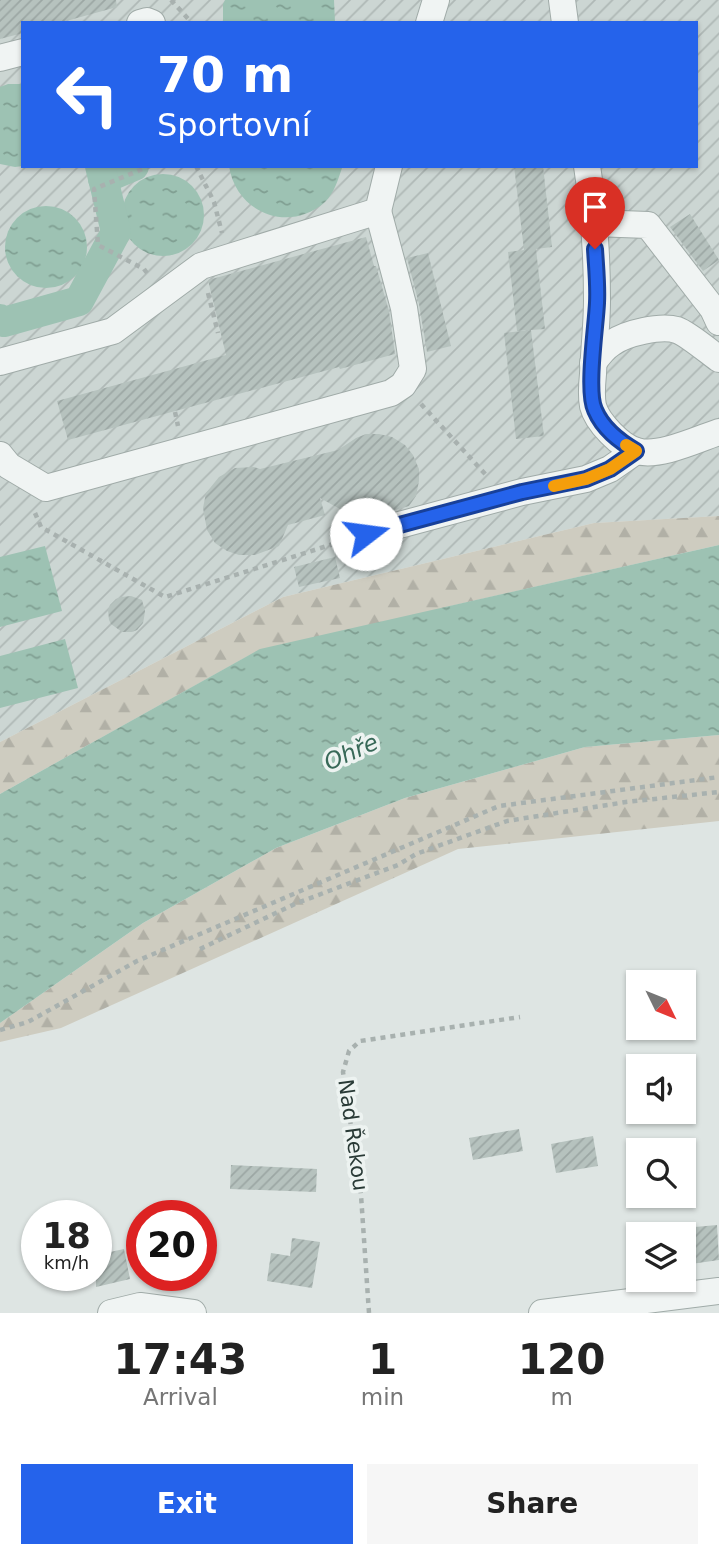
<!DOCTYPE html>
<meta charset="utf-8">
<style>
:root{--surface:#fff;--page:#f6f6f6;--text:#222;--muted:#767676;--accent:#2563eb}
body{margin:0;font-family:"DejaVu Sans",sans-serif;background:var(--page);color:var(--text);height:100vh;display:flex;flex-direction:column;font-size:26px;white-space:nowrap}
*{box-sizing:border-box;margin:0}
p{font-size:23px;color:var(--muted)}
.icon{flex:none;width:38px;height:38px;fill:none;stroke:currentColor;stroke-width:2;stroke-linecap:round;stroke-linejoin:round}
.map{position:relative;height:1313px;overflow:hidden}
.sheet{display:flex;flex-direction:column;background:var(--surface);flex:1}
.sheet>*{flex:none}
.guide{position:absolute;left:21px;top:21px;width:677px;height:147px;border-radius:0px;box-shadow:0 2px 5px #0004;background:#2563eb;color:#fff;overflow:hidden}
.needle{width:46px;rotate:133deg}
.controls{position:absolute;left:626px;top:970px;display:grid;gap:14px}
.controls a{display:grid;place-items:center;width:70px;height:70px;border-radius:0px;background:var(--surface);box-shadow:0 2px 5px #0004;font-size:35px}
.speed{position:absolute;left:21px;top:1200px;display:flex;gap:14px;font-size:35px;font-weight:700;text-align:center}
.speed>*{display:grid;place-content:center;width:91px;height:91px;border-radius:50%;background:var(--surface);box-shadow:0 2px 5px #0004;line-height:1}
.speed small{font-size:18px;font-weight:400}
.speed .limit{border:10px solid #d22;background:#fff;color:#111}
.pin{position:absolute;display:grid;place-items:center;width:60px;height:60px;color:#fff;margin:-72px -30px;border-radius:50% 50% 50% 0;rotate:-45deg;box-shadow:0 0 7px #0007}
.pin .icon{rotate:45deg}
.me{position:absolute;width:77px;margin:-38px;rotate:75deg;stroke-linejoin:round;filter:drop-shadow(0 0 5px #0008)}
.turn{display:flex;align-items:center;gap:24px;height:147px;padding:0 21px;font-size:32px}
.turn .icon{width:91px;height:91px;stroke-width:2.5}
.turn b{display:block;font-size:49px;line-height:60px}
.eta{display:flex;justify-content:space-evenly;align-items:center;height:119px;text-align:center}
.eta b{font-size:42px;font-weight:600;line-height:49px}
.button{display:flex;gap:14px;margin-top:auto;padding:14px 21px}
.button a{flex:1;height:80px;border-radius:0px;background:var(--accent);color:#fff;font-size:28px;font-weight:600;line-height:80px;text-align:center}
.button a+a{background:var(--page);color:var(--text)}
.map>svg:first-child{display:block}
</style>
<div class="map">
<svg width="719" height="1313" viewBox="0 0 719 1313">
<defs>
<pattern id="industrial-furrows" width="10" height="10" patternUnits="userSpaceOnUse" patternTransform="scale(1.75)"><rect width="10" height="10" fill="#ccd6d3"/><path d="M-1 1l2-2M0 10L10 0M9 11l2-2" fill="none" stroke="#afb8b6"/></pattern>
<pattern id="forest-firs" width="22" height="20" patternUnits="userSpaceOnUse" patternTransform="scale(1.75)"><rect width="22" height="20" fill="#ceccc0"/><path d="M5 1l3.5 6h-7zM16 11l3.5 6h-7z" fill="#b1b0a6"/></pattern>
<pattern id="water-ripples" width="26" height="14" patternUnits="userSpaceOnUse" patternTransform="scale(1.75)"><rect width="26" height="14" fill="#9dc2b3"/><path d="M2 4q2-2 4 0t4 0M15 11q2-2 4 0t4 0" fill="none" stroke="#809f92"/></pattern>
<pattern id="building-hatch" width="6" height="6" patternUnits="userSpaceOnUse" patternTransform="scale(1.75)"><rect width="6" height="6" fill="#b6c2be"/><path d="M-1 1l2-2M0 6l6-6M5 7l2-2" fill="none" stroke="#9ca7a4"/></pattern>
</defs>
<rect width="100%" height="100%" fill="#dee5e3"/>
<path fill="url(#industrial-furrows)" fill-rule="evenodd" d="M0,0h719v516l-125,7 -311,74 -283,145zM23,23h673v143h-673z"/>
<g fill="url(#forest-firs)">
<path d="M719,516v29l-264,60 -207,51 -248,138v-52l283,-145 311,-74z"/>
<path d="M719,735v86l-261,28 -397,179 -61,14v-19l143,-100 133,-75 129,-50 180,-51z"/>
</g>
<g fill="url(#water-ripples)">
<path d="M225,0h109l1,23h-112v-19z"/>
<path d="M8,84h15v82l-8,1 -15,-3v-77z"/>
<path d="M229,166h113v2c-4,12 -8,25 -17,34 -36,32 -89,11 -96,-36z"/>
<circle cx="163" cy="215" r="41"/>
<circle cx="46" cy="247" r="41"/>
<path d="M719,545v190l-134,12 -180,51 -129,50 -133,75 -143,100v-229l260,-145z"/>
<path d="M45,546l17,65 -62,16v-70z"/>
<path d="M65,639l13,49 -78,20v-52z"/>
</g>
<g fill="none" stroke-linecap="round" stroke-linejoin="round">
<g stroke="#9dc2b3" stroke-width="30">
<path d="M103,179l31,-13"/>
<path d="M0,319l4,3 75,-21 37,-69 -16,-66"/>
</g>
</g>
<g fill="url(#building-hatch)">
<path d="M0,0h116l1,7 -58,16h-36v10l-23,6z"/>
<path d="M514,166h29l9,81 -16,2 9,80 -28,2 -9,-79 16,-2z"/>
<path d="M690,214l29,46 -16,11 -33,-44z"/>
<path d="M366,237l8,29h2l13,45 6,43 -55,15 -1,-2 -271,73 -11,-39 169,-46 -18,-75z"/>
<path d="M428,253l23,93 -24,6 -8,-48 -12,-46z"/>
<path d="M531,330l13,106 -28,3 -12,-106z"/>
<path d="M366,434h13l13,3 13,8 8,10 6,14v12l-3,15 -7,10 -49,14 -40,-22 5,17 -37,10 -9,21 -24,9h-16l-12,-4 -12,-8 -8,-13 -4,-22 3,-15 13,-16 16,-9 19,-1 6,2 78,-19 18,-12z"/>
<path d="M335,557l5,21 -41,9 -5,-20z"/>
<path d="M131,596l11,4 3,11 -1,7 -1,5 -6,7 -5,2h-10l-11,-8 -2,-4 -1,-10 2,-5 6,-6 5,-2z"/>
<path d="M519,1129l4,22 -50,9 -4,-22z"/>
<path d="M593,1136l5,30 -42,7 -5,-29z"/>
<path d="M231,1165l86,4 -1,23 -86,-3z"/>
<path d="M717,1225l2,35 -35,5v-37z"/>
<path d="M292,1238l28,4 -8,46 -45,-7 4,-28 19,3z"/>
<path d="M124,1249l6,30 -34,8v-32z"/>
</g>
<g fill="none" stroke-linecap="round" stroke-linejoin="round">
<defs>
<g id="minor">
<path d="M562,0l3,23"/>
<path d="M140,23l7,-2 5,2"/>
<path d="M429,23l7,-23"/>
<path d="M0,58l23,-6"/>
<path d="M587,166c7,44 10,89 10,134 0,24 -3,49 -4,74 -1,10 -2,22 0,32 4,16 28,41 44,45 21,7 61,-12 82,-19"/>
<path d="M594,223l54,2 65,84 6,13"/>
<path d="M0,362l113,-31 88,-65 177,-55 11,-45"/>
<path d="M593,363c5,-7 11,-15 19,-20 14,-10 49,-18 65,-13 11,4 31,21 42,29"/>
<path d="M0,455l9,11 37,22 345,-95 12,-8 10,-16 -9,-61 -26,-97"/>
<path d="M366,534l156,-42 64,-13 24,-10 26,-18"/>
<path d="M111,1313l29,-7 53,7"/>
<path d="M542,1313l177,-22"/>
</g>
</defs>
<use href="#minor" stroke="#a0aba8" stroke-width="28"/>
<g stroke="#a8b1af" stroke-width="4.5" stroke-dasharray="5 5" stroke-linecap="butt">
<path d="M171,0l21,23"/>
<path d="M196,166l18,36 8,31"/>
<path d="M147,273l-3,-4 -46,-24 -4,-56 56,-23"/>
<path d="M208,293l10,40"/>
<path d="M421,404l65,71"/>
<path d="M175,412l3,14"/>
<path d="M35,513l6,14 124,70 178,-56"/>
<path d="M200,949l97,-46 101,-38 18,-11 91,-33 119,-19 93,-10"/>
<path d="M0,1030l28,-8 109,-61 362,-155 220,-29"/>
<path d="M369,1313l-8,-118 -18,-123 6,-21 11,-10 160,-24"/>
</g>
<use href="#minor" stroke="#f0f4f3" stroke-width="26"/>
</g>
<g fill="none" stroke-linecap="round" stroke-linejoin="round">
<defs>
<path id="route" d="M366,534l156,-42 64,-13 24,-10 26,-18c-17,-10 -33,-22 -41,-41 -9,-18 1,-84 2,-107 1,-18 -1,-36 -2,-54"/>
</defs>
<use href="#route" stroke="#184099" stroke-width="18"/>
<use href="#route" stroke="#2563eb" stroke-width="12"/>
<path stroke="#f59e0b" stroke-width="12" d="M554,486l32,-7 24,-10 26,-18 -10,-6"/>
</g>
<g text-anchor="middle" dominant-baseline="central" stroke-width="7" stroke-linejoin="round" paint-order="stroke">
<g font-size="21" fill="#293a36" stroke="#edf3f1">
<text transform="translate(353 1135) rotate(82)">Nad Řekou</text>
</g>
<g font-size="23" font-style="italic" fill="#386958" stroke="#edf3f1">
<text transform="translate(351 752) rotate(-24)">Ohře</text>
</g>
</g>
</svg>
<div class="controls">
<a><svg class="needle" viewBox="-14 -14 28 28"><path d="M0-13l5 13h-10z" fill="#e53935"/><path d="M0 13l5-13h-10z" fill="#767676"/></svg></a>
<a><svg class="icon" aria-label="sound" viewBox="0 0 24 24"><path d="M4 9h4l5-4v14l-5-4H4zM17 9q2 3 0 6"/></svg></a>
<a><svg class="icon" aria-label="search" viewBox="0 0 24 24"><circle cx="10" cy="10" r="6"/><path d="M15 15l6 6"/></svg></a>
<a><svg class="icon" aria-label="layers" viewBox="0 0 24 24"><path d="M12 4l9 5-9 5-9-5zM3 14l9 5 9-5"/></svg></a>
</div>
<div class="speed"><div>18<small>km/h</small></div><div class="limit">20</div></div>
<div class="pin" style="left:595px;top:249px;background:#d93025"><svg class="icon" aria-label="arrive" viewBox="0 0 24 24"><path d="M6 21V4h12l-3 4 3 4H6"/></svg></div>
<svg class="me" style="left:366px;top:534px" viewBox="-20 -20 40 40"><circle r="19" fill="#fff"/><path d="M0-13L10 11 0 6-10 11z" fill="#2563eb"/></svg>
<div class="guide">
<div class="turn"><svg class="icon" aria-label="left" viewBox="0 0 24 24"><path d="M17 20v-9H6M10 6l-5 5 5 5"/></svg><div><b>70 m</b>Sportovní</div></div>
</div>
</div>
<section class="sheet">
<div class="eta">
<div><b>17:43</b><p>Arrival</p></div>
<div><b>1</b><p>min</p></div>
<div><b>120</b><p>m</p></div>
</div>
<div class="button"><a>Exit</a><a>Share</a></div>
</section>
